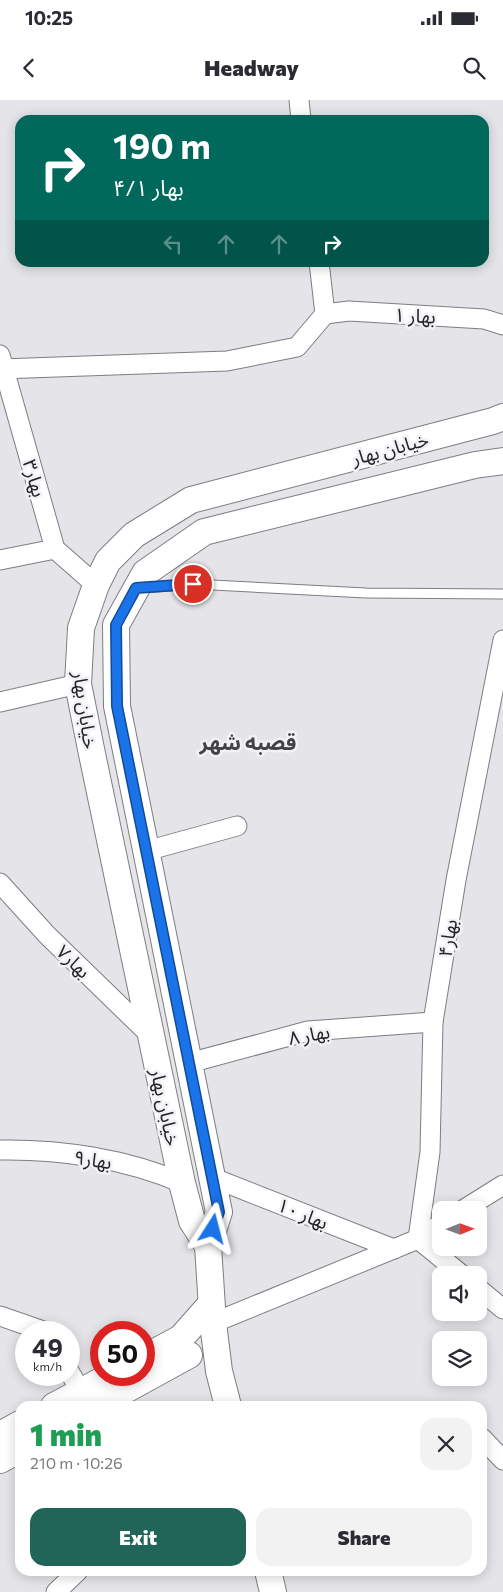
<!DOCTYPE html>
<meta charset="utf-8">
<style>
:root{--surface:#fff;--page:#f2f2f3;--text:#2b2b33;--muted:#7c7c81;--accent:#206558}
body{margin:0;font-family:Commissioner,"Noto Sans Arabic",sans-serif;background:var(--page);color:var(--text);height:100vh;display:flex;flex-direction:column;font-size:19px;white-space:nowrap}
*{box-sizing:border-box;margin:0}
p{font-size:16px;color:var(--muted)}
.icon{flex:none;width:28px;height:28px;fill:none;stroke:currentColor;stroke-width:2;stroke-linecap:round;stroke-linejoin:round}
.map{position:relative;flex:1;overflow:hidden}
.drawer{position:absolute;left:15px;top:1301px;width:472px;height:175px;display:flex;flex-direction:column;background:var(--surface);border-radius:15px;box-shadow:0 2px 12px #0003}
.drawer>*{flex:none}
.hud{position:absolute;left:15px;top:15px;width:474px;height:152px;border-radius:15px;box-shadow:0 2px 12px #0003;background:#00695c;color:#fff;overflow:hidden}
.needle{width:32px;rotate:89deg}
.tools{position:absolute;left:432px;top:1101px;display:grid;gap:10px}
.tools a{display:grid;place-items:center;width:55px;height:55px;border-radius:10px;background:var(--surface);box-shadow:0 2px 12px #0003;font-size:25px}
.speed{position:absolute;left:15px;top:1221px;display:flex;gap:10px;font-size:25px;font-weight:700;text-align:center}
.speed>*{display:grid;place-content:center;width:65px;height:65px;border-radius:50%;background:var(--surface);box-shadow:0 2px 12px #0003;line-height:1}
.speed small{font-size:12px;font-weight:400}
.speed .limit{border:8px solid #d22;background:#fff;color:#111}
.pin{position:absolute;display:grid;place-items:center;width:42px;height:42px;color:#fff;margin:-21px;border:2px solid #fff;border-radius:50%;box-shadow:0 1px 5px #0007}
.me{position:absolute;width:55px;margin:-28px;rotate:9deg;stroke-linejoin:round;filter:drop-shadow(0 0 4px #0008)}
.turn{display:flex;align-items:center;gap:18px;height:105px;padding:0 15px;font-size:22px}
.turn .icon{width:65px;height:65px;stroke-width:2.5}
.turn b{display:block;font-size:35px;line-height:42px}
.lanes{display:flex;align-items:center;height:48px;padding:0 15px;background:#0003;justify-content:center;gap:25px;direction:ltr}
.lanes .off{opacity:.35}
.round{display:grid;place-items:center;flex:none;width:52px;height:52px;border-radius:15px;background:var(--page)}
.overview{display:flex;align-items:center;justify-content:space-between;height:85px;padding:0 15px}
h1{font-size:30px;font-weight:800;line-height:38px;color:#1e9e55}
.action{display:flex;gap:10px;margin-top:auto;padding:10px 15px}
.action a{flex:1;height:58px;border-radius:15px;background:var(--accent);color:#fff;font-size:20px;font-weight:800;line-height:58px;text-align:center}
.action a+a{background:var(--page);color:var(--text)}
.status{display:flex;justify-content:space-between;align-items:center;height:35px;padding:0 25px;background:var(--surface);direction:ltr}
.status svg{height:14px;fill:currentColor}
header{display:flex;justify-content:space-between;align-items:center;height:65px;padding:0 15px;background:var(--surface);font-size:22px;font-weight:800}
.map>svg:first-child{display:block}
</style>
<div class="status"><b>10:25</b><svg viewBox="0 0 49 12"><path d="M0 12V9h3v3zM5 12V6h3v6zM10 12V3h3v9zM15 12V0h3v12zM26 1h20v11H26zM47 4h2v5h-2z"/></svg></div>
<header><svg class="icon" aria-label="back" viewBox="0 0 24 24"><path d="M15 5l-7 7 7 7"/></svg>Headway<svg class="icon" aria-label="search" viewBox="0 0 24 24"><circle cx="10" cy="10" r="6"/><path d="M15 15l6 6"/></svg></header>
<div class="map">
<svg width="503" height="1492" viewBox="0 0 503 1492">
<rect width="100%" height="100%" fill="#e5e4e8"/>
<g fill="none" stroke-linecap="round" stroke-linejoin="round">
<defs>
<path id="service" d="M142,488l51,-4 173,9 137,1"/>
<g id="minor">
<path d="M299,0l2,20"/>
<path d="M325,214l24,-3 135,8 19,6"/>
<path d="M0,255l55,194 41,36"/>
<path d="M0,269l227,-8 70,-14 28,-33 -6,-52"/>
<path d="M0,460l55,-11"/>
<path d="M0,602l78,-18"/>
<path d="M146,751l91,-25"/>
<path d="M0,783l47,52 104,101"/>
<path d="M189,963l119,-32 125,-9"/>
<path d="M0,1050c61,-1 127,9 182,33"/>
<path d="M211,1077l183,72"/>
<path d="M463,1110l40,-25"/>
<path d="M462,1175l-44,-36 12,-87 3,-130 23,-142 47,-240"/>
<path d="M479,1189l24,20"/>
<path d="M0,1216l46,16"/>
<path d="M213,1223l205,-84 23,-15"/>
<path d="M69,1271l12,21"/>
<path d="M482,1338l21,22"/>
<path d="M56,1492l22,-21"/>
</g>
<g id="secondary">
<path d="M208,1146l-16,-25 -10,-38 -90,-429 -14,-70 3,-56 15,-43 12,-24 26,-26 57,-35 302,-79 10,-4"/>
<path d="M144,1258l37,-20 30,-34"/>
<path d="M54,1306l58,-31"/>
<path d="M96,1306l93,-51"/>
<path d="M228,1306l-9,-35 -6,-48 -5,-77 11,-34 -102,-506 -1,-81 29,-52 59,-41 271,-67 28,-4"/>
<path d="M0,1335l20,-11"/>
<path d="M0,1360l20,-11"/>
<path d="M268,1471l5,21"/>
</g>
</defs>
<use href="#service" stroke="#7e7d81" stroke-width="11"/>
<use href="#minor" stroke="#7e7d81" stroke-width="21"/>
<use href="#secondary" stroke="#7e7d81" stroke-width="28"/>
<use href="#service" stroke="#fff" stroke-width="9"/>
<use href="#minor" stroke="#fff" stroke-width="19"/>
<use href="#secondary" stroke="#fff" stroke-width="26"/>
</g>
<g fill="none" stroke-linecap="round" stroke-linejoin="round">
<defs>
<path id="route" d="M193,484l-57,4 -20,37 1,81 102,506 -6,17"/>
</defs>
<use href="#route" stroke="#114b97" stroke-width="12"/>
<use href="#route" stroke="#1a73e8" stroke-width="9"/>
</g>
<g text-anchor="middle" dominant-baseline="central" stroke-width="5" stroke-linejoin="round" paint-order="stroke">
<g font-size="19" fill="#242325" stroke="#f2f1f5">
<text transform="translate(415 215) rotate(3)">بهار ۱</text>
<text transform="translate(390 348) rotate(-15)">خیابان بهار</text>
<text transform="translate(35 378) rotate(74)">بهار۳</text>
<text transform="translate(86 610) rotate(82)">خیابان بهار</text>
<text transform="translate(447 838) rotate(-81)">بهار۴</text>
<text transform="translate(74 861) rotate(44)">بهار۷</text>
<text transform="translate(309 934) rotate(-10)">بهار ۸</text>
<text transform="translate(166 1007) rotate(78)">خیابان بهار</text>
<text transform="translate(93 1059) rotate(9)">بهار۹</text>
<text transform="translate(303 1113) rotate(22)">بهار ۱۰</text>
</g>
<g font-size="21" font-weight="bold" fill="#434346" stroke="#f2f1f5">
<text x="248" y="641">قصبه شهر</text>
</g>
</g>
</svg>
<div class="tools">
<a><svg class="needle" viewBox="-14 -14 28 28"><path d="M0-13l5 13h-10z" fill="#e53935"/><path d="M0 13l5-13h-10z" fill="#7c7c81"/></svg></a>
<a><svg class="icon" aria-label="sound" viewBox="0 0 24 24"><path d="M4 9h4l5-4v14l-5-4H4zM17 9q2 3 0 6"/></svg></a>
<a><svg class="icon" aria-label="layers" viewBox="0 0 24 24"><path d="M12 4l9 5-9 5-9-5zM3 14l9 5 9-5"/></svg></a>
</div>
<div class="speed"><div>49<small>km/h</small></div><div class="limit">50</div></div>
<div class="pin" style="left:193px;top:484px;background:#d93025"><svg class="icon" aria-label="arrive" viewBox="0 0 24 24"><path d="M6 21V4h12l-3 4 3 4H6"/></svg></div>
<svg class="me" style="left:213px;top:1129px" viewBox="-20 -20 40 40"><path d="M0-17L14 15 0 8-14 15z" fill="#1a73e8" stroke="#fff" stroke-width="4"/></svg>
<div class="hud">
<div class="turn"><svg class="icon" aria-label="right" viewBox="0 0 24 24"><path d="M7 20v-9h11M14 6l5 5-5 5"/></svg><div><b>190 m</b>بهار ۴/۱</div></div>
<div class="lanes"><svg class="icon off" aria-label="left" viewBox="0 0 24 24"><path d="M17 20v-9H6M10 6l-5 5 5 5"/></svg><svg class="icon off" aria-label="ahead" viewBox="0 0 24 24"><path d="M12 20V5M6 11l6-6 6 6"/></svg><svg class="icon off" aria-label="ahead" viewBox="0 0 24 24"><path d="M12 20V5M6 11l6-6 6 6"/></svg><svg class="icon" aria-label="right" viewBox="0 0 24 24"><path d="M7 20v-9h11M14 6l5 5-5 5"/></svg></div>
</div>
<section class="drawer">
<div class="overview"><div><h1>1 min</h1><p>210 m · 10:26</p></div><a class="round"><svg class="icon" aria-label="close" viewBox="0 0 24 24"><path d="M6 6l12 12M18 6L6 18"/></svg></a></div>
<div class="action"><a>Exit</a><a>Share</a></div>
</section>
</div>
